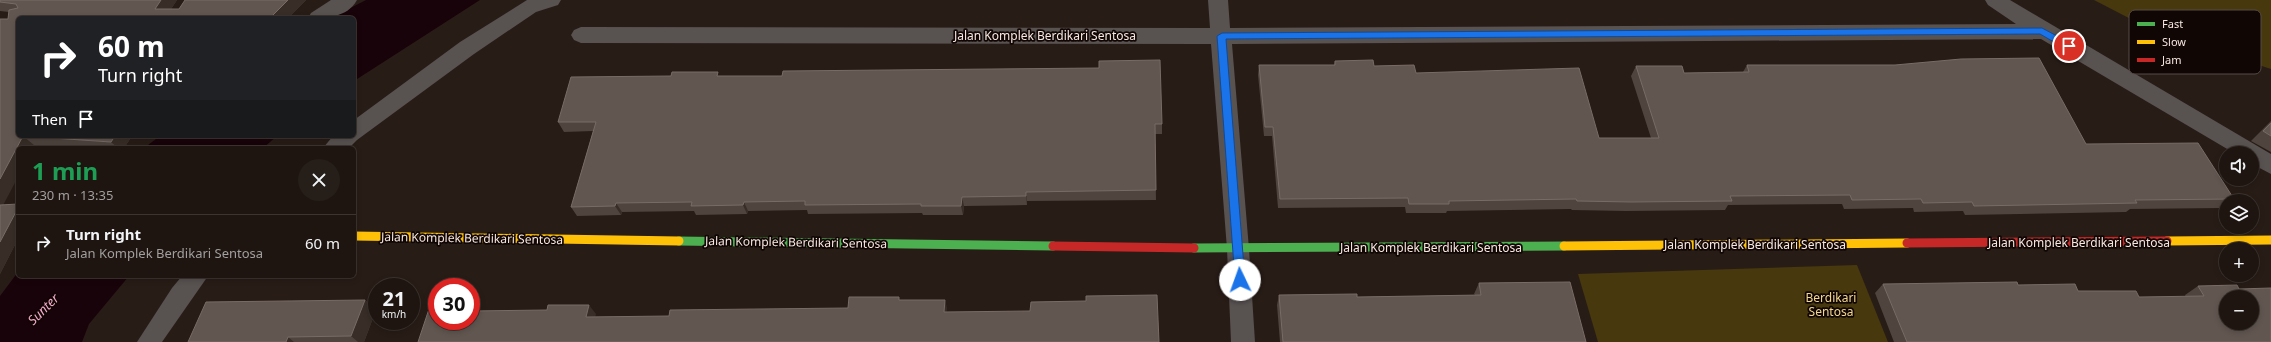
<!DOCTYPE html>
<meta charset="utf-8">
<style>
:root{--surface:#1e1510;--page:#261e19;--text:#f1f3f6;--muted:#a19f9f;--line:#3c3430}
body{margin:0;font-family:"Noto Sans",sans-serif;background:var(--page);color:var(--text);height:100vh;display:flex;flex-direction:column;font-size:15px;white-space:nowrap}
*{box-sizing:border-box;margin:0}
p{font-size:13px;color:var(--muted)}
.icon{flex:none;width:22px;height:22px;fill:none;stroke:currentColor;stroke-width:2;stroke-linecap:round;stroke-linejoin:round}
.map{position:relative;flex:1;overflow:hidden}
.drawer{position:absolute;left:16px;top:146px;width:340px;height:132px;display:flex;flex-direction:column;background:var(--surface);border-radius:6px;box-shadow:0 2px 6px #0003,0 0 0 1px var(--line)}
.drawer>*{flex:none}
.guide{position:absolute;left:16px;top:16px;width:340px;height:122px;border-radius:6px;box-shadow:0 2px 6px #0003,0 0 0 1px var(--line);background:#202124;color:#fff;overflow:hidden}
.tools{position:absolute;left:2219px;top:146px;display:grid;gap:8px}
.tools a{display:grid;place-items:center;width:40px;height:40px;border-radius:50%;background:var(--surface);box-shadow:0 2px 6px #0003,0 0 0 1px var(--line);font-size:20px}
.speed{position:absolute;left:368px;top:278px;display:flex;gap:8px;font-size:20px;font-weight:700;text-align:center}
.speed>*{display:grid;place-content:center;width:52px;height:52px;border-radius:50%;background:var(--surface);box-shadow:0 2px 6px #0003,0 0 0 1px var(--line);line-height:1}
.speed small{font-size:10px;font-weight:400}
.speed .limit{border:6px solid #d22;background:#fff;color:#111}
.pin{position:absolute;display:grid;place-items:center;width:34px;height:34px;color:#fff;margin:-17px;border:2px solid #fff;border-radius:50%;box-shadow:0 1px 4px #0007}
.me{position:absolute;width:44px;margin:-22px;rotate:357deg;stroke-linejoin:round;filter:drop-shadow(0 0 3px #0008)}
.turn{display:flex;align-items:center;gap:14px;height:84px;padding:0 16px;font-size:18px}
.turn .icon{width:52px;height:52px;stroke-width:2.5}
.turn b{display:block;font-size:28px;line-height:34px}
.then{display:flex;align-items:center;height:38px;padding:0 16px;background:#0003;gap:8px;font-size:15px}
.round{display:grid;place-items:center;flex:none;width:42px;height:42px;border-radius:21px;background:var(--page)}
.headline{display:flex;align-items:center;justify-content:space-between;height:68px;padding:0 16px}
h1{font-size:24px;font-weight:700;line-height:30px;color:#1e9e55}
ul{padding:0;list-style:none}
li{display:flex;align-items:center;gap:12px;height:56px;padding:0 16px;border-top:1px solid var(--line)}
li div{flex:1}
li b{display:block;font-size:15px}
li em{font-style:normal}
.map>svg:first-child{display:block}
</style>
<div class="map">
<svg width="2271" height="342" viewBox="0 0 2271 342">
<rect width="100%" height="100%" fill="#281c16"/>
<g fill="#47380d">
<path d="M2094,0h177v69l-119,-39z"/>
<path d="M1857,265l31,77h-290l-20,-68z"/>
</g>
<g fill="#19030a">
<path d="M366,0h114l-126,81v-63h-23z"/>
<path d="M160,136h117l-14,12h-119z"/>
<path d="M18,272v4h111l-40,48 -7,18h-82v-46z"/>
</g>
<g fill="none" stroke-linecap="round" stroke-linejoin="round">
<g fill="#585251" fill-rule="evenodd">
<path d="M331,0h26c-10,18 -31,18 -49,18l3,-5z"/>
<path d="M527,0h34l-3,5 -22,7 -62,42 -117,86 -8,8h-26l10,-12h21v-16l106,-78z"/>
<path d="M1208,0h20l2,28 786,-4 -28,-19 -3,-5h25l261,154v20l-19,-10v-11h-18l-193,-114 -809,5 17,205 6,93h-24l-4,-93 -16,-205 -630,-1 -7,-3 -3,-5 3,-5 7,-3 629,1z"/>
<path d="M182,276h26l-46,66h-25l35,-54z"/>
</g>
<g stroke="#4caf50" stroke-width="9">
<path d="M679,241l374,5"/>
<path d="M1194,248l370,-2"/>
</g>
<g stroke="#ffc107" stroke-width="9">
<path d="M354,236l325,5"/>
<path d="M2167,241l104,-1"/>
<path d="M1564,246l343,-3"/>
</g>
<g stroke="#c62828" stroke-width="9">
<path d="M1907,243l260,-2"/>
<path d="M1053,246l141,2"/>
</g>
</g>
<g fill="#4f443e">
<path d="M0,0h177l-6,9h8l6,-9h121l-18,18h-270v118h114l-8,12h-51l-39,-3 -1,3h-15l-15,56 15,35 -18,35v-255h8l1,-7 -9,-1z"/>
<path d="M1335,61l39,5 42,7 183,65h52l-20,-62 5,-10 48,7 59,-1 4,-7 339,79 148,55 -3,2h-5v4l-4,3 -92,1 -4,3 -161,3 -2,-4 -49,1 -1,-4 -69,1 -2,-5 -114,1 -3,5 -99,1 -54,-1 -1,-1 -124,2 -1,2h-40l-1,-6 -127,1 -6,-72h-8l-6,-61 1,-10h75z"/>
<path d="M720,76l442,48v10h-7l1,66 -129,1v4l-63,1 -1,9h-40l-1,-2 -114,1 -1,-4 -59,1 -1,3 -51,1 -2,-4 -72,1 -1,3 -44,1 -6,-9 22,-76 -29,1 -6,-10z"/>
<path d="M2271,121v31l-20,-11z"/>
<path d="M1479,283l107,59h-306l-3,-37 2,-10 78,2 118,-2 -1,-1z"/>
<path d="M1883,284l135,1 121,12h47l-1,-2 13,-9 73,56h-377l-19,-49z"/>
<path d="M365,300l11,10 -12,32h-176z"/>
</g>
<g fill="#382d27">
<path d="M161,0h16l-12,18 -10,-9z"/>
<path d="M288,0h18l-18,18h-18z"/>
<path d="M23,136l11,9 -1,3h-15v29l-18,34v-32z"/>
<path d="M115,136h17l-8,12h-6l-7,-6z"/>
<path d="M1026,192l1,9v4l-1,-9z"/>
<path d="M962,197l2,9 -1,9 -2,-9z"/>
<path d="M744,202l4,9 -1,3 -4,-9z"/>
<path d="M616,203l6,9 -1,3 -6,-9z"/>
<path d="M18,208v31l-18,35v-32z"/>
<path d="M365,300l11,10 -12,32h-6l-7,-6z"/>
<path d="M945,300l2,8 -1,12 -2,-8z"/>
<path d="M589,305l7,9 -3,11 -7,-8z"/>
<path d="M288,337l6,5h-8z"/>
</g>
<g fill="#615650" stroke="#796c66" fill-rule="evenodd">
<path d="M0,0h161l-6,9h24l6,-9h103l-18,18h-252v118h97l-4,6 -88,-6 -23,43v-160h8l1,-9 9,-2 -2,-4 -16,-2z"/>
<path d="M2039,58l47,86 112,-1 36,56 -99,1 2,3 -163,3 -2,-4 -49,1 -2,-4 -69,1 -2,-5 -120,1 2,5 -101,1 -54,-1 -1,-2 -127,2v3h-40l-1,-6 -128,1 -7,-72h-8l-6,-62h76v-4l38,-1 1,6 40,-1 2,8 163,-5 20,70h60l-23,-72h46l2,7 65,-1 -2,-7h148l66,-6z"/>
<path d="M1160,60l2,64h-7l1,66 -130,2v4l-64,1 -1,9h-40v-2l-116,1v-4l-61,1 -1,3 -52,1 1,-4 -76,1 -1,3 -44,1 25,-85h-38l13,-45 100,-1 1,-4h46l-1,4h65l1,-5 316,-3v-7z"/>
<path d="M2271,123v13l-8,-5z"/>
<path d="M18,204v4l-18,34v-37z"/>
<path d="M1570,282l16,60h-303l-4,-47 78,-1v3l124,-2 -2,-12z"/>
<path d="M2017,282l1,3 57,-1 3,7h58l3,6 65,-1 -6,-10 39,-1 2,4 32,-1v54h-364l-24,-58zM2226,297h26v26h-26z"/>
<path d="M1157,295l2,47h-741l11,-33h8v12h34v-10l76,-1 1,-5h41l-3,12 83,-1 1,-6 178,-2 1,-11h50v3h46l-1,12 86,-1 1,-9 55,-1v-5z"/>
<path d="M365,300l-14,36 -63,1 -2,5h-98l18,-40z"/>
</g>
<path fill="#1a73e8" stroke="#114b97" d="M2042,28l30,16v5h-6l-26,-15 -814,5 19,241 -5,4 -5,-4 -18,-244 5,-3z"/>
<g text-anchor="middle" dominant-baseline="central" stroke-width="3.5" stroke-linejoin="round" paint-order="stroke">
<g font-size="12" fill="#f8e7e1" stroke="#100604">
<text x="1045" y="35">Jalan Komplek Berdikari Sentosa</text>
<text transform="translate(472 238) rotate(1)">Jalan Komplek Berdikari Sentosa</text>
<text transform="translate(796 242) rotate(1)">Jalan Komplek Berdikari Sentosa</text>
<text x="2079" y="242">Jalan Komplek Berdikari Sentosa</text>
<text x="1755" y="244">Jalan Komplek Berdikari Sentosa</text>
<text x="1431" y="247">Jalan Komplek Berdikari Sentosa</text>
</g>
<g font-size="12" fill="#f5d88f" stroke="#100604">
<text x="1831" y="297">Berdikari<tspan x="1831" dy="14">Sentosa</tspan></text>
</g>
<g font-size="13" font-style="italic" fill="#f5a9c8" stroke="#100604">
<text transform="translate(43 309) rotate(-45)">Sunter</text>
</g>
</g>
<rect x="2129" y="10" width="132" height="64" rx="6" fill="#100604" stroke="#564a46" stroke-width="1"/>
<rect x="2137" y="22" width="18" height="4" fill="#4caf50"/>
<rect x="2137" y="40" width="18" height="4" fill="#ffc107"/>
<rect x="2137" y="58" width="18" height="4" fill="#c62828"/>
<g font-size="11" fill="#f8e7e1">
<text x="2162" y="28">Fast</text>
<text x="2162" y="46">Slow</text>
<text x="2162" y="64">Jam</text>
</g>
</svg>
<div class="tools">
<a><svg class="icon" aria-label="sound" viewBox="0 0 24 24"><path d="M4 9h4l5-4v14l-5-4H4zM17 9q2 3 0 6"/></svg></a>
<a><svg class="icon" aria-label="layers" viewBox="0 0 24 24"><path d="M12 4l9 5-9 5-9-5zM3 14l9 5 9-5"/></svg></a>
<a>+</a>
<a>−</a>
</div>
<div class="speed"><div>21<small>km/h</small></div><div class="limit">30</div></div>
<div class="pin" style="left:2069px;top:46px;background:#d93025"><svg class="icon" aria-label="arrive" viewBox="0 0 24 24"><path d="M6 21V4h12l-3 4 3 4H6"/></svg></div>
<svg class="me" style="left:1240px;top:280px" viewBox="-20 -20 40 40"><circle r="19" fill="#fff"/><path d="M0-13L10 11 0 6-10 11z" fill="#1a73e8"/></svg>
<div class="guide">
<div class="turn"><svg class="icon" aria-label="right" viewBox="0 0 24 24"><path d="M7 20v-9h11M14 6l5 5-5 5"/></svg><div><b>60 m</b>Turn right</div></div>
<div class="then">Then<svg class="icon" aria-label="arrive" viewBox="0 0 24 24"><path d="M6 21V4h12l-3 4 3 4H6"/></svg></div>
</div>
<section class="drawer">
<div class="headline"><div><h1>1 min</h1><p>230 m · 13:35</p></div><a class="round"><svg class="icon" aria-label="close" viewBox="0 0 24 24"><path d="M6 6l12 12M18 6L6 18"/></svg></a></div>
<ul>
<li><svg class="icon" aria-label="right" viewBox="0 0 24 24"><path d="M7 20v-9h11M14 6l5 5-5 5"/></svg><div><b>Turn right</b><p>Jalan Komplek Berdikari Sentosa</p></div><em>60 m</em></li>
</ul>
</section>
</div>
